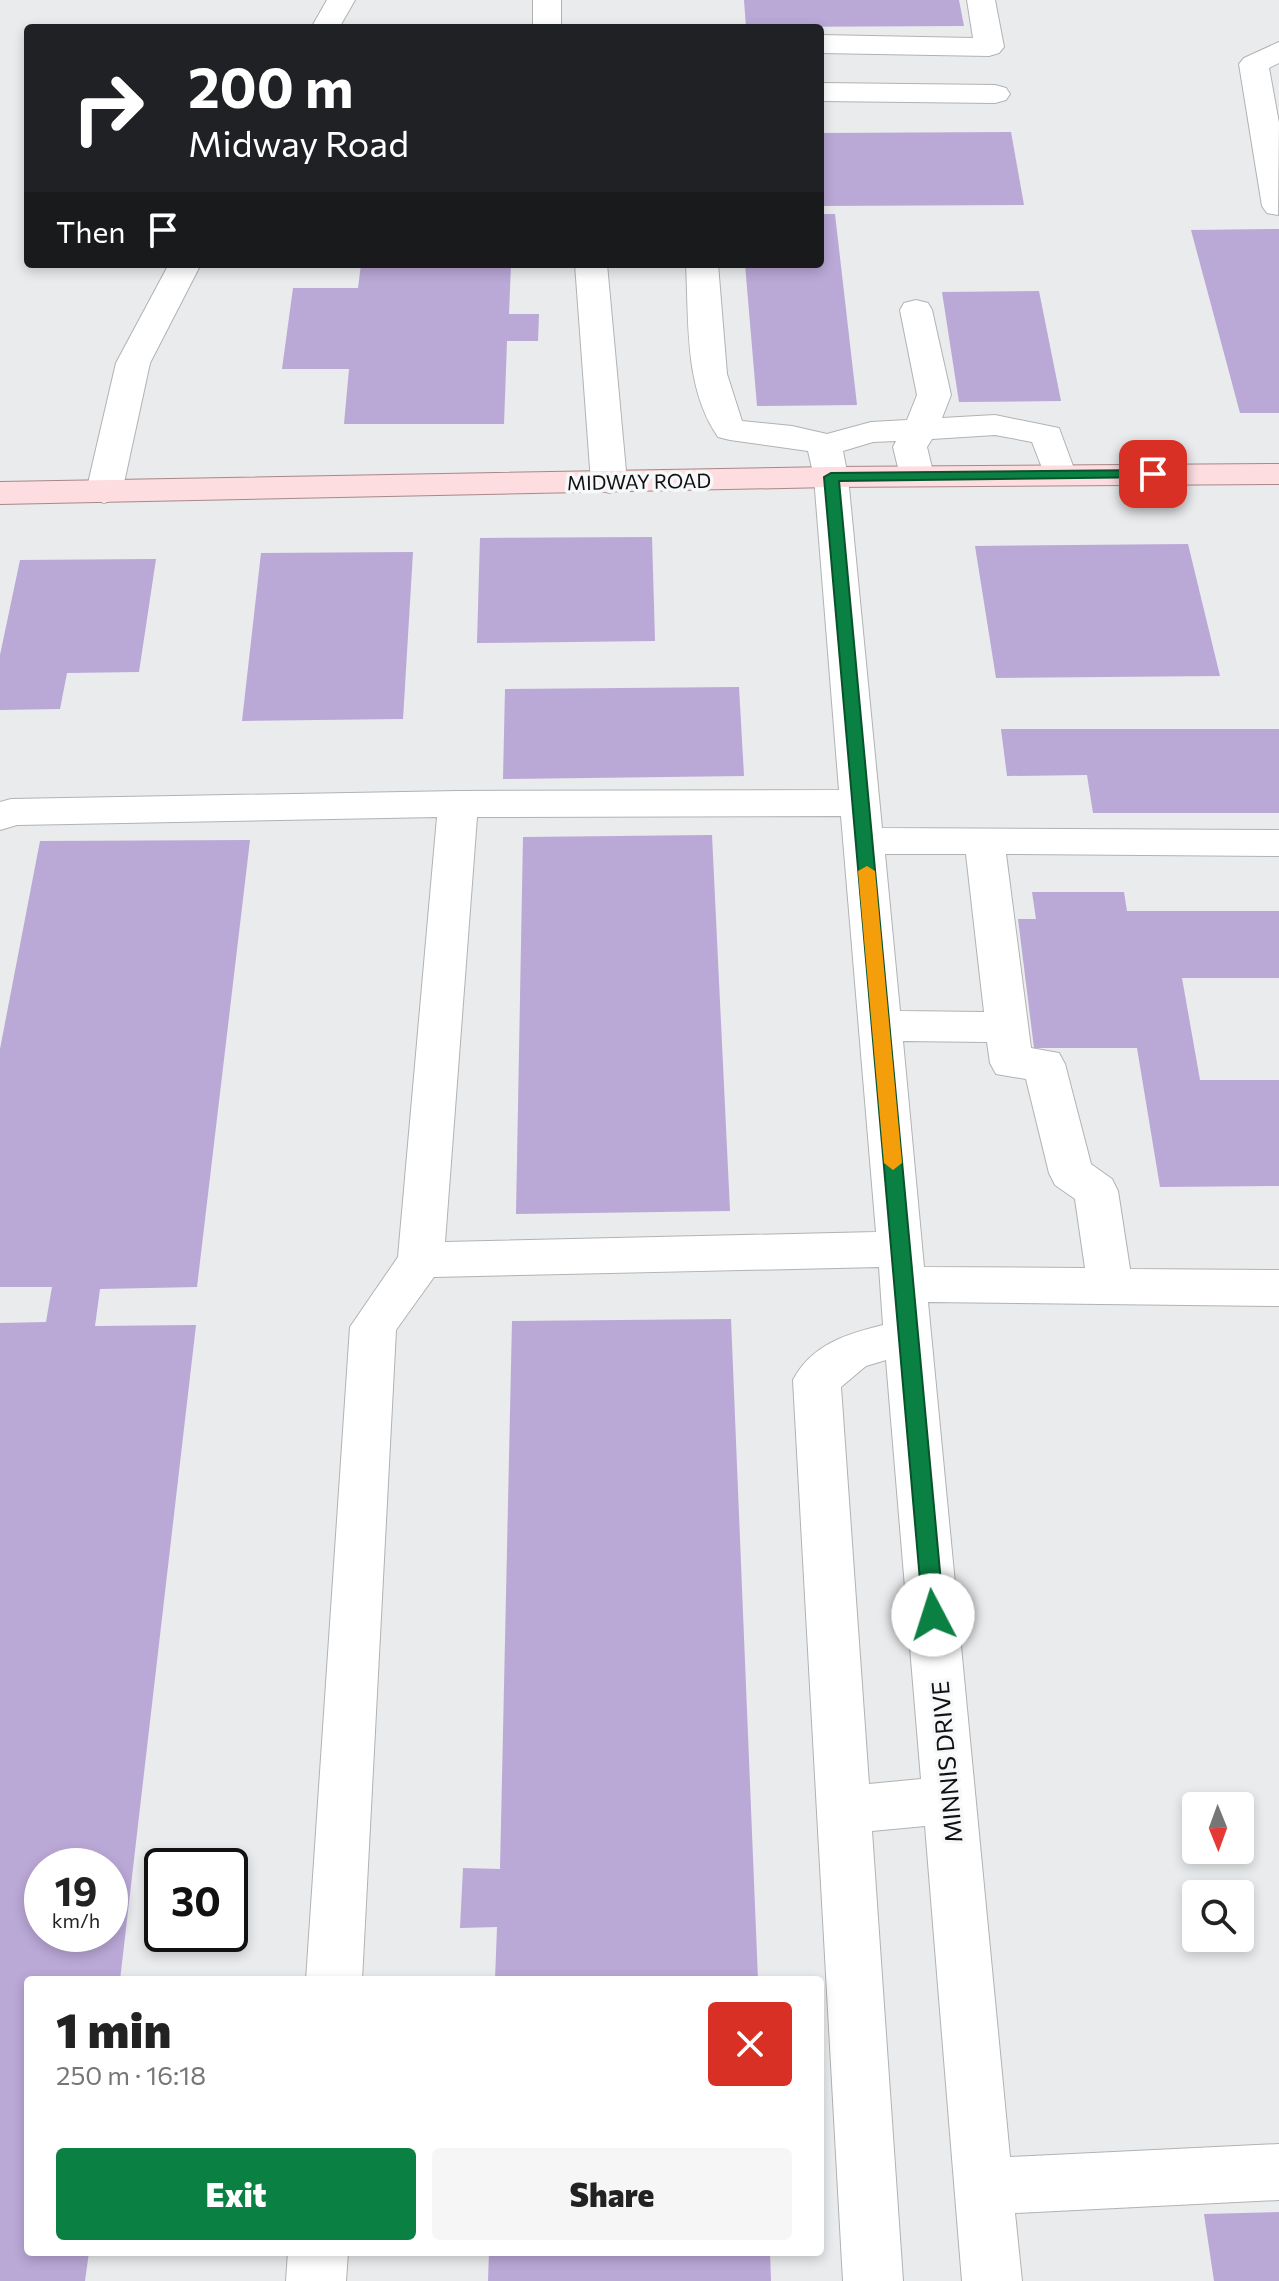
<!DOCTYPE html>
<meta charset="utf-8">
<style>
:root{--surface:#fff;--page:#f6f6f6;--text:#222;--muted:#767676;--accent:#0b8043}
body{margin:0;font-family:Commissioner,sans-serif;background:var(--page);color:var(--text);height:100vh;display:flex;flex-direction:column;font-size:30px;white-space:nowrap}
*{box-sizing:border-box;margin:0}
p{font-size:26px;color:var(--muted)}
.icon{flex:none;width:44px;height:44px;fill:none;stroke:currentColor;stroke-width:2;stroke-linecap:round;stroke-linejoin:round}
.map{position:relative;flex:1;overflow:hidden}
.drawer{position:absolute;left:24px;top:1976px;width:800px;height:280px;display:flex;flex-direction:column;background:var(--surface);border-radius:8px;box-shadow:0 4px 12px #0003}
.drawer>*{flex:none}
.banner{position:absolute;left:24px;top:24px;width:800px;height:244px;border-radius:8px;box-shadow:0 4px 12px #0003;background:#202124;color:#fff;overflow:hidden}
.needle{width:52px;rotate:179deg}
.tools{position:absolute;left:1182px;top:1792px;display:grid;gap:16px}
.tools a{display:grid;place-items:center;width:72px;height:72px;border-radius:8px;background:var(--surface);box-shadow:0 4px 12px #0003;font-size:40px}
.speed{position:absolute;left:24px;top:1848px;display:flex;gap:16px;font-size:40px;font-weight:700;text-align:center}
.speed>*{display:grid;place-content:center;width:104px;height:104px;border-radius:50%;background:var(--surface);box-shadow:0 4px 12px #0003;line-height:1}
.speed small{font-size:20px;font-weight:400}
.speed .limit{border:4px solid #111;border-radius:12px;background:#fff;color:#111}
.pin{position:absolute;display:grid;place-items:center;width:68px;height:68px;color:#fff;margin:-34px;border-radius:16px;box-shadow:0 4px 12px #0006}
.me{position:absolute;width:88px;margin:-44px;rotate:355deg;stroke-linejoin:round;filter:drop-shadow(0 0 6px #0008)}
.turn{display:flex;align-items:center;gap:28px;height:168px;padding:0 32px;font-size:36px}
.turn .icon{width:104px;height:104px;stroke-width:2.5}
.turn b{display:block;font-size:56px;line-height:68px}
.then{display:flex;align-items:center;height:76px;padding:0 32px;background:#0003;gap:16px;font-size:30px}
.round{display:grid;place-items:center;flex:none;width:84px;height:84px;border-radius:8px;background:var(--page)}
.headline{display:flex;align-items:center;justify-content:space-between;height:136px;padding:0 32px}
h1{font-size:48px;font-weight:800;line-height:60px}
.primary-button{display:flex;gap:16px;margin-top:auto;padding:16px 32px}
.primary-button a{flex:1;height:92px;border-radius:8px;background:var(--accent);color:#fff;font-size:32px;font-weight:800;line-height:92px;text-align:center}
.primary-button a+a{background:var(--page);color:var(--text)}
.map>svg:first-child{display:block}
</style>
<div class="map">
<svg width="1279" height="2281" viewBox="0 0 1279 2281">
<rect width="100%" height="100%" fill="#e9ebec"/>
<g fill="#baa8d7" fill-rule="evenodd">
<path d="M744,0h215l5,26 -218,1z"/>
<path d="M1011,132l13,73 -204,1v-73z"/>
<path d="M820,214h15l22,191 -100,1 -12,-142h75z"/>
<path d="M1279,229v184h-39l-49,-183z"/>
<path d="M361,264h150l-2,50h30l-1,27h-31l-3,83h-160l5,-55h-67l11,-81h65z"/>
<path d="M1039,291l22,110 -102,1 -17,-110z"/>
<path d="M652,537l3,104 -178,2 3,-105z"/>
<path d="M1188,544l32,132 -224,2 -21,-132z"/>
<path d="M413,552l-10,167 -161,2 19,-168z"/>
<path d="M156,559l-17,113 -72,1 -7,36 -60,1v-55l20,-95z"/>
<path d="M739,687l5,89 -241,3 2,-90z"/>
<path d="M1001,729h278v84h-186l-6,-38 -80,1z"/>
<path d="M712,835l18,376 -214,3 7,-377z"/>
<path d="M250,840l-53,447 -97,2 -5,37 101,-1 -76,655h-92v272h61l-4,29h-85v-958l46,-1 6,-35h-52v-238l40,-208zM42,1866h68v68h-68z"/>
<path d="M1032,892h92l3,19h152v67h-97l18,102h79v106l-119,1 -23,-139h-103l-16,-129h18z"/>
<path d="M731,1319l27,661h-263l2,-53 -37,1 3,-60 37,1 12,-548z"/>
<path d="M1279,2212v69h-65l-10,-67z"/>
<path d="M489,2252h281l1,29h-283z"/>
</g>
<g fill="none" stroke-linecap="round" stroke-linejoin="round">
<defs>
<g id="minor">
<path d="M327,0h28l-16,28h-28z"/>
<rect x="533" y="0" width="28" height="28"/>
<path d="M967,0h28l9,47 -5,6 -10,3 -169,-3v-18l153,3z"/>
<path d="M1279,42v21l-10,5 10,55 -1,92 -11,-2 -5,-7 -23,-142 5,-6z"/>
<path d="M820,83l175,2 11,3 4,6 -4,6 -11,3 -175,-2z"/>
<path d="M169,264h32l-51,99 -28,129 -6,7 -12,4 -12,-4 -6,-7 30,-129z"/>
<path d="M575,264h32l20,218 -6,7 -12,4 -12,-4 -6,-7z"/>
<path d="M686,264h32l9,110 15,47 50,5 35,8 44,-12 36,-2 10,-25 -17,-85 4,-7 12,-3 12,3 4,7 19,85 -9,23 53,-3 64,13 17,46 -5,7 -12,3 -12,-3 -15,-39 -37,-7 -63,4 -5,8 7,29 -5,7 -12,3 -12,-3 -5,-7 -7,-29 3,-6 -23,1 -30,9 5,26 34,351 397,2v26l-273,-2 25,194 28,5 6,11 26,100 21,15 6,12 12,78 149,1v36l-351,-4 82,855 269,-13v56l-264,13 7,68h-60l-37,-455 -53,5 31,450h-60l-50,-901c19,-36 54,-46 90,-55l-4,-58 -445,10 -38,53 -34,650h-56l44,-653 48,-70 39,-440 -420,8 -17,5v-28l11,-3 447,-8 381,-1 -25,-313 -6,-26 -78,-11 -12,-3c-34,-49 -29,-115 -32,-173zM841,816l35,416 -431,10 32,-425zM885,854h81l18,158 -84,-1zM903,1041l84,1 3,21 6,11 30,5 23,94 6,12 20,14 10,69 -161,-1zM886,1360l35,419 -52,5 -28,-397 25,-21z"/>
<path d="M288,2252h60l-2,29h-60z"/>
</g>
<path id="major" d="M1279,464v20l-448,3 -831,17v-22l831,-15z"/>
</defs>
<use href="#minor" stroke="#b1b2b4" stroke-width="2"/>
<use href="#major" stroke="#aa8789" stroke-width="2"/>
<use href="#minor" fill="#fff" fill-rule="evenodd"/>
<use href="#major" fill="#fddddf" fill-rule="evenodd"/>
</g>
<path fill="#0b8043" stroke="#07532c" stroke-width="2" d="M1153,470l5,1v6l-319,4 105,1134 -3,6 -8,3 -7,-3 -3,-6 -99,-1138 7,-4z"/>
<path fill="#f59e0b" d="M867,866l8,5 27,292 -9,7 -9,-7 -26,-292z"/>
<g text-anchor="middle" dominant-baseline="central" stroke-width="7" stroke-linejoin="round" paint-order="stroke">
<g font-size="20" fill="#111112" stroke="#f6f8f9">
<text transform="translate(639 481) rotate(-1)">MIDWAY ROAD</text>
</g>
<g font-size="24" fill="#111112" stroke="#f6f8f9">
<text transform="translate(946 1762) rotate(-95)">MINNIS DRIVE</text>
</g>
</g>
</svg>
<div class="tools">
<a><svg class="needle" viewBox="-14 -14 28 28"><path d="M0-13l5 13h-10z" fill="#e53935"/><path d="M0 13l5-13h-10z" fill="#767676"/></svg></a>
<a><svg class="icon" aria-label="search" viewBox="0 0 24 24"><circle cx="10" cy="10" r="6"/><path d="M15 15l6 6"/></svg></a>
</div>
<div class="speed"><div>19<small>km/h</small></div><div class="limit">30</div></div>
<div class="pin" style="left:1153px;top:474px;background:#d93025"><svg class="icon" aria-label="arrive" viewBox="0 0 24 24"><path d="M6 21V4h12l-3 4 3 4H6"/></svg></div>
<svg class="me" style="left:933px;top:1615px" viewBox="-20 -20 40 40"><circle r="19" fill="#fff"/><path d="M0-13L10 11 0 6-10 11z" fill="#0b8043"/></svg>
<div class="banner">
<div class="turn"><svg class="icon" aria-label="right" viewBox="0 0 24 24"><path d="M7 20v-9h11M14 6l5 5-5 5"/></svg><div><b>200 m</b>Midway Road</div></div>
<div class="then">Then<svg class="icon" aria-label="arrive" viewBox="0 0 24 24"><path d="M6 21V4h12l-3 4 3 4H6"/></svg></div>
</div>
<section class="drawer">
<div class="headline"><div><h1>1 min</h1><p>250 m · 16:18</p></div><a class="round" style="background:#d93025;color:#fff"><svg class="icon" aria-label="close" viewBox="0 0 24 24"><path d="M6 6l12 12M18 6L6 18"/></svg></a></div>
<div class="primary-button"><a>Exit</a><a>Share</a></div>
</section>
</div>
